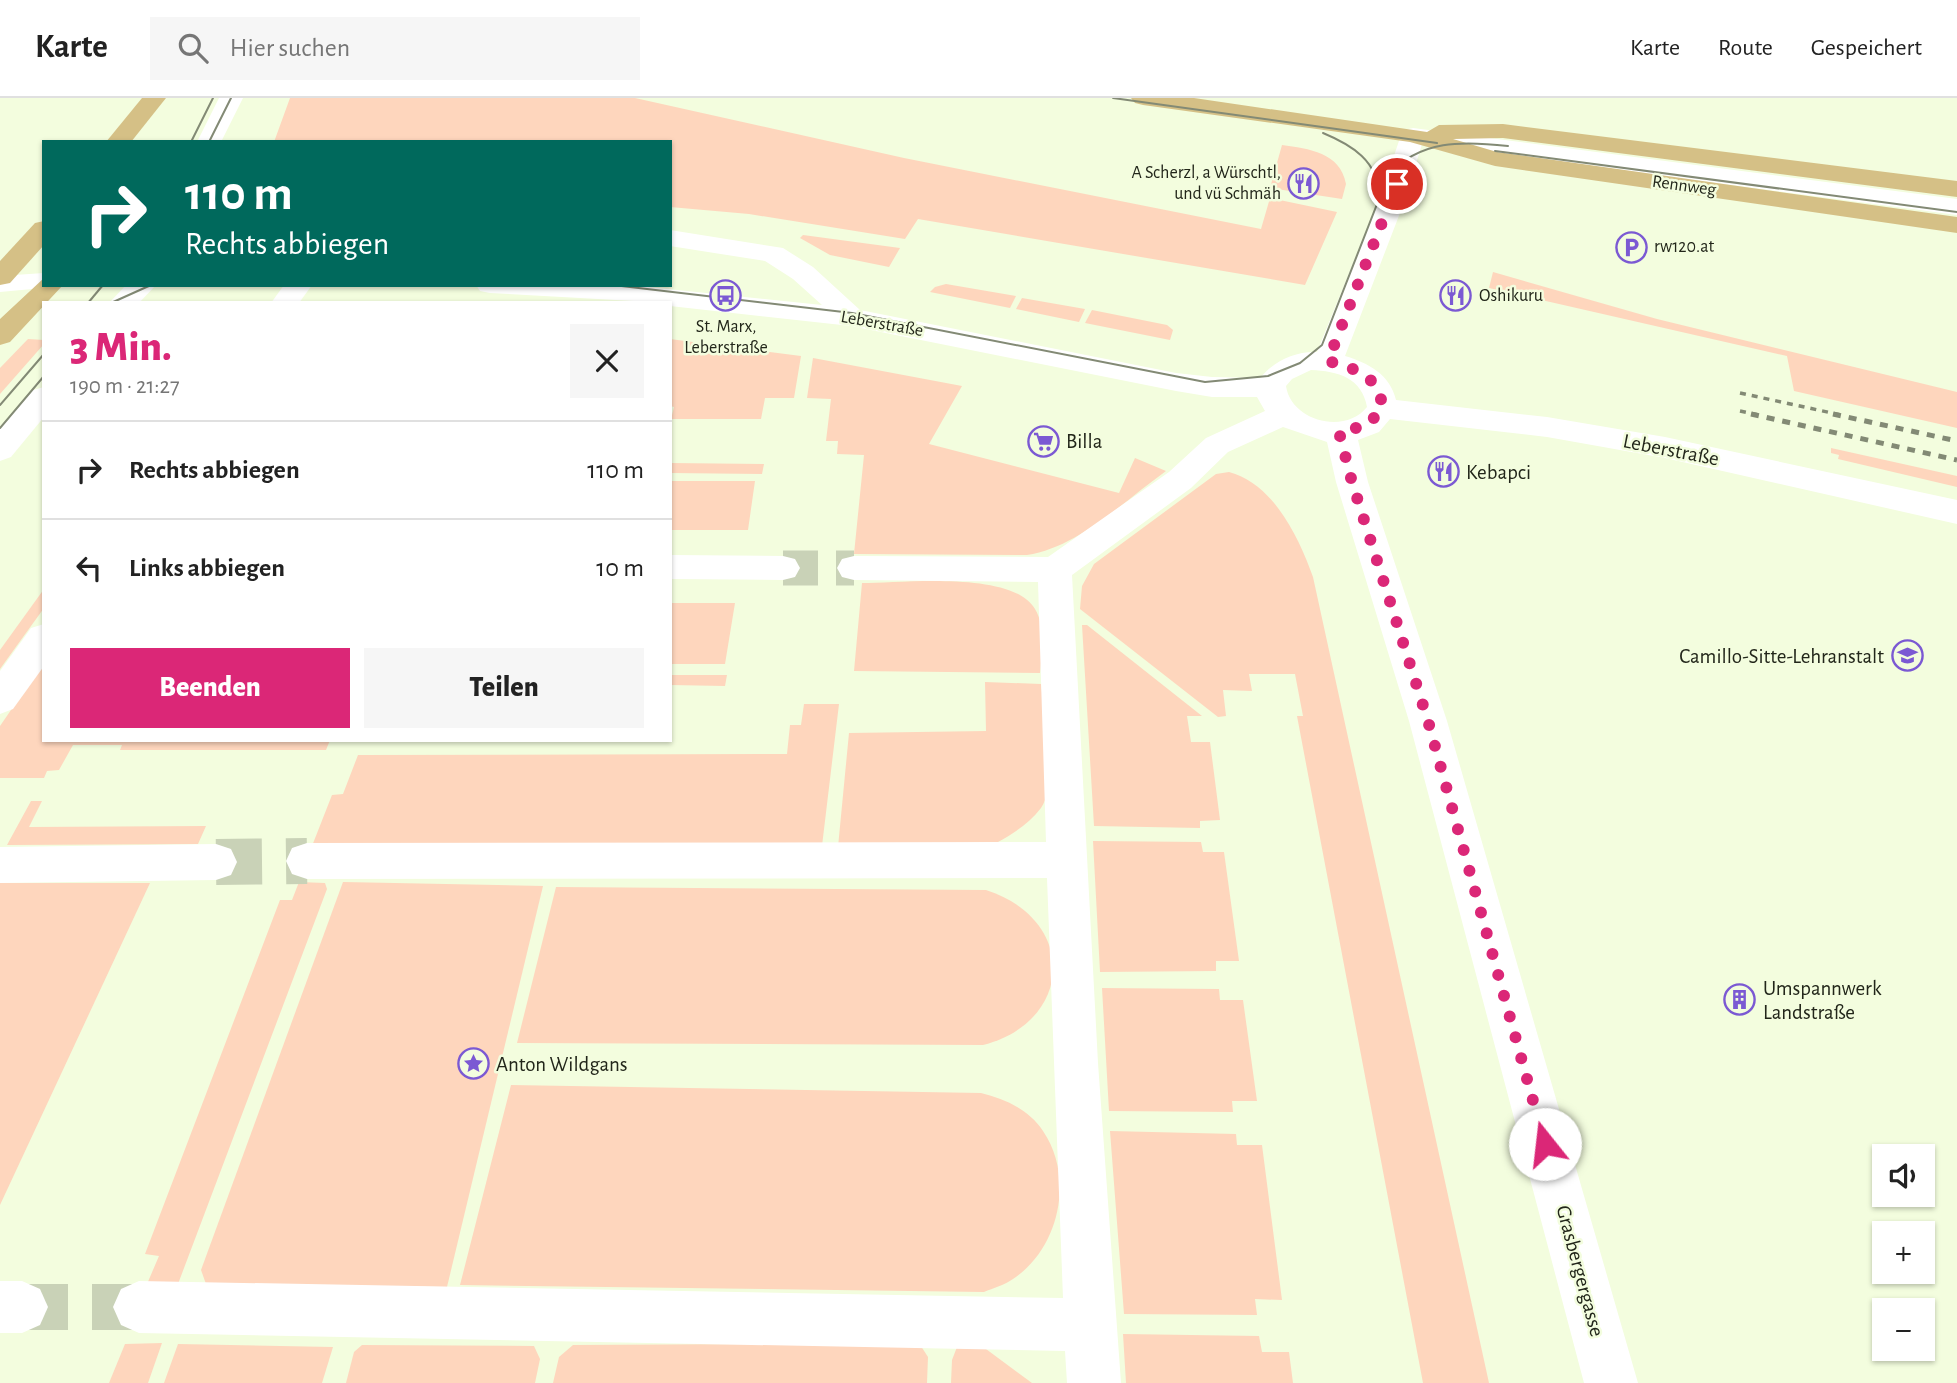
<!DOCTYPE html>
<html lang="de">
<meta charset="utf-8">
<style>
:root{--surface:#fff;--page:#f6f6f6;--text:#222;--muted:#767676;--line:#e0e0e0;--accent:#db2777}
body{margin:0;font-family:"Alegreya Sans",sans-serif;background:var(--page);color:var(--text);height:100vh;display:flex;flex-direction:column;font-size:26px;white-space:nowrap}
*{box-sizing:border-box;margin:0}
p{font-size:23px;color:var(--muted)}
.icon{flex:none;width:38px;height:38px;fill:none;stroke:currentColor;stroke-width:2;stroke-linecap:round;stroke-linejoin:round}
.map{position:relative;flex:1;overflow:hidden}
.panel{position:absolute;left:42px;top:203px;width:630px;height:441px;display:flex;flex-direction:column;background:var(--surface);border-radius:0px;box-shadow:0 2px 5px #0004}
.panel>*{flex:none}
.top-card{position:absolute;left:42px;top:42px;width:630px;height:147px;border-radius:0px;box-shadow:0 2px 5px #0004;background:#00695c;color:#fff;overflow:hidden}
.tools{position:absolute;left:1872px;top:1046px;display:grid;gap:14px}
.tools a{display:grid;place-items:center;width:63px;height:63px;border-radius:0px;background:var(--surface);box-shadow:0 2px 5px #0004;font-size:35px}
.pin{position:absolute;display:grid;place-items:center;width:60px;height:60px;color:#fff;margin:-30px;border:4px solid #fff;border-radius:50%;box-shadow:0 2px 7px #0007}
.me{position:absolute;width:77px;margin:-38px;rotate:344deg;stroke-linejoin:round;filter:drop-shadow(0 0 5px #0008)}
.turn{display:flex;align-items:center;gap:24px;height:147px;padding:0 28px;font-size:32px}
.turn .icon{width:91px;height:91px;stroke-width:2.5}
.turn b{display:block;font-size:49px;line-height:60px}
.round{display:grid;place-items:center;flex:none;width:74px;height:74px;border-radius:0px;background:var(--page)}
.head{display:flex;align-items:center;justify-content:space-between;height:119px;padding:0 28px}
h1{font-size:42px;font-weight:800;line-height:52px;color:var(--accent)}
.primary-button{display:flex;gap:14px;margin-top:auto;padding:14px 28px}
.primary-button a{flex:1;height:80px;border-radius:0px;background:var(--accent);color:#fff;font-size:28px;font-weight:800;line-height:80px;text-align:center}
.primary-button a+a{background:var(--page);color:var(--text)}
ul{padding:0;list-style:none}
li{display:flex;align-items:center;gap:21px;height:98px;padding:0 28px;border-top:2px solid var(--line)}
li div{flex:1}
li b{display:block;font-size:26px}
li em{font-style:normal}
header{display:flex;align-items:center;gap:42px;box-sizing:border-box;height:98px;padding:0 35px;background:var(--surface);border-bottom:2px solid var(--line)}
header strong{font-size:33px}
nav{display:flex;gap:38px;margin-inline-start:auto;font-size:24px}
.search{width:490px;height:63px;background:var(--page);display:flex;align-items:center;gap:18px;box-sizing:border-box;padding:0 24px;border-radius:0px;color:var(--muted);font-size:26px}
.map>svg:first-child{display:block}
</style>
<header>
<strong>Karte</strong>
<div class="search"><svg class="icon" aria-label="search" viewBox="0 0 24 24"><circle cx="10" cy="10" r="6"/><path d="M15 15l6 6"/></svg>Hier suchen</div>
<nav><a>Karte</a><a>Route</a><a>Gespeichert</a></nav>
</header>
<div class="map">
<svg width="1957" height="1285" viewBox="0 0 1957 1285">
<rect width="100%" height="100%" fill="#f3fdde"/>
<g fill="#fed6bd">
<path d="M290,0h345l269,60 357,71 9,-31 67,14 -32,73 -387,-66 -13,20 -156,-25 -79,-7v-65h-396z"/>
<path d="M1282,47c27,4 58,7 64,39l-4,15 -72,-11z"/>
<path d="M803,137l97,13 -11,19 -59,-12 -30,-17z"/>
<path d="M1493,174l164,47 300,73v36l-163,-37 -7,-35 -298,-68z"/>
<path d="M946,186l70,12 -6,12 -80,-16 5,-5z"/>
<path d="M1022,200l63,11 -6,13 -63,-13z"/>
<path d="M1092,212l75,15 6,5 -3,10 -85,-17z"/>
<path d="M28,241l16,1v4l-44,50v-26z"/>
<path d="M670,241l131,17 -7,42h-29l-4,21h-90l3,-12 -4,-1z"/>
<path d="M813,260l149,28 -33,58 190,49 16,-35 31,13c-42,30 -87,76 -139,84l-173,-1 10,-99 -27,-1 1,-13h-12l5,-42 -24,-1z"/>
<path d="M1831,350l126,28v11l-119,-28 1,-4 -8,-2z"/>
<path d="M670,365l94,1 -2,10 -92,-1z"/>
<path d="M1229,374c45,12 70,66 84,105l176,806h-66l-126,-667h6l-8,-42h-46l3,17 -29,-1 3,26 -8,1 -138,-108 2,-23 12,-22 122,-90z"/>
<path d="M670,383h85l-7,49h-78z"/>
<path d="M862,485c40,0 150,-13 173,26 11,18 7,44 5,64l-186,-2z"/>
<path d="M44,491v19l-44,61v-19z"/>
<path d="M670,505h65l-10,61h-55z"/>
<path d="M1082,527h5l115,91h-15l4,26h19l10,78 -20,1v7l-106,-2z"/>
<path d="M44,564v78h286l-4,10h-206l2,-5h-49l-14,25 -12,1 -3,7h-44v-52z"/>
<path d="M670,577h57l-2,11 -55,-1z"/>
<path d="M985,584l56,2c3,30 17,100 0,124 -11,15 -27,25 -43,34l-160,5 11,-114 137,-2z"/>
<path d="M804,606h35l-17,142h-510l20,-51 11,-1 15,-39 429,-1 3,-29h11z"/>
<path d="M31,703h11l-13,26 177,-1 -8,18 -191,1z"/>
<path d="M1093,743l108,1 2,10h21l15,109h-23v10l-116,1z"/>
<path d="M299,784l26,1 2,6 -149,395h-31l12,-28 -14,-2 135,-354h12z"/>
<path d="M343,784l200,4 -96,401 -241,-3 -5,-14z"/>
<path d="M0,785h150l-150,322z"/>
<path d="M556,789l430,3c91,29 89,131 -3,155l-466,-2z"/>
<path d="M1102,890l117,1 1,11h23l14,101h-25l1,11 -124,-1z"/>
<path d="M511,987l470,8c25,6 48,17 62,38 32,47 16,118 -30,148 -8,6 -20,9 -29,13l-524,-7z"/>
<path d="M1110,1033l126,3 1,11h25l20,155 -27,-1 2,16 -133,-1z"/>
<path d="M1123,1236l136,2 3,16h27l4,31h-167z"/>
<path d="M162,1245l-14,40h-39l16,-39z"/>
<path d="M919,1245l9,14 -1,26h-374l6,-26 14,-12z"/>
<path d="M178,1246l155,3 -11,36h-158z"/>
<path d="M362,1247l172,1 6,13 -5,24h-189l8,-31z"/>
<path d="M957,1249l29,2 46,34h-81l1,-23z"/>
</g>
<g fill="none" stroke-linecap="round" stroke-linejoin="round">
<path stroke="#c9d2b7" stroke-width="35" stroke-dasharray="35 18" stroke-linecap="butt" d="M783,470h71"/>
<g stroke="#c9d2b7" stroke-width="46" stroke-dasharray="46 24" stroke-linecap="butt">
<path d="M216,764l91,-1"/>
<path d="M22,1209h117"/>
</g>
<g fill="#fff" fill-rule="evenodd">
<path d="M219,0h24l-22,44h-24z"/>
<path d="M1413,30l544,71v16l-535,-71 -17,56 -60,156c23,7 45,18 51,44l151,17 118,20 292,63v24l-292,-66 -118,-21 -157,-18 -11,13 -21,8 10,42 79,239 191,662h-54l-175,-662 -73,-239 -9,-40 -44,-15 -55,25 -37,36 -119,87 26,488 23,320h-54l-2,-32 -926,-18 -18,-8 -8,-18 8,-18 18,-8 924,17 -16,-420 -740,1 -15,-5 -6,-13 6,-13 15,-5 739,-1 -8,-260 -184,-2 -12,-3 -5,-9 5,-9 12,-3 194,1 121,-85 37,-34 59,-27 -8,-14h-45l-36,-6 -325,-65 -181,-20v-3l-180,-10 -10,-2 -4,-6h153l193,20 -29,-26 -28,-18 -95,-15v-16l113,18 30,19 47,43 316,63 36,4 48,1c14,-17 35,-27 57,-26l62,-152 22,-65 3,-5zM1311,272c27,1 51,8 56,37 -22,28 -76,14 -81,-21l6,-7z"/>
<path d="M44,175v12l10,2 -54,5v-16z"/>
<path d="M126,187h30l-17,18h-30z"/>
<path d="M284,187h28l-13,18h-28z"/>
<path d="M44,289v30l-33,40 -11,4v-32l33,-39z"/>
<path d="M670,457l113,1 12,3 5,9 -5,9 -12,3 -113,-1z"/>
<path d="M44,526v42l-31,43 -13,5v-43l31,-43z"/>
<path d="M216,746l15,5 6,13 -6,13 -15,5 -216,3v-36z"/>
<path d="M0,1183h22l18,8 8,18 -8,18 -18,8h-22z"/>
</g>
<g fill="#d5c086" fill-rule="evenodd">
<path d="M142,0h24l-35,44h-25z"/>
<path d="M1131,0h63l233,34 12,-7 64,-1 454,57v16l-454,-59 -50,1 44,13 460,65v16l-462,-67 -85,-24 -267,-37 -8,-2z"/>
<path d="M44,123v24l-34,38 -10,2v-24l35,-38z"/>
<path d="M44,180v7h19l-53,57 -10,3v-26z"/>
</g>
<g stroke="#838a75" stroke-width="2">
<path d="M1113,0l324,45"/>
<path d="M1323,35c29,12 55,28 56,62"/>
<path d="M191,44l22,-44"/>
<path d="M209,44l22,-44"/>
<path d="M1495,53l462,61"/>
<path d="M613,187l239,28 353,69 63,-6 32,-13 22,-18 66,-169c31,-37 76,-35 120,-30"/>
<path d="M88,205l15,-18"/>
<path d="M111,205l40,-18"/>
<path d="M0,307l44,-51"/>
<path d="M0,330l44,-52"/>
</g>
<g stroke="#838a75" stroke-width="3.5" stroke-dasharray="6 6" stroke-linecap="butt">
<path d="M1740,295l101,22"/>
<path d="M1740,313l19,4"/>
</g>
<g stroke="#838a75" stroke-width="5" stroke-dasharray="8 8" stroke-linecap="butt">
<path d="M1751,316l206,46"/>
<path d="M1833,316l124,27"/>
</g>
</g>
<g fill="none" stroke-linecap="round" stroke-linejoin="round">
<path stroke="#db2777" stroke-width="12" stroke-dasharray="0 21.6" d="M1397,86l-69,177c27,7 53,16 54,47l-14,17 -29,7 13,50 76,239 117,423"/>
</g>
<defs>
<symbol id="restaurant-ring" viewBox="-11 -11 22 22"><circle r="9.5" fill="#f3fdde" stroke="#7b59d3" stroke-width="1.5"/><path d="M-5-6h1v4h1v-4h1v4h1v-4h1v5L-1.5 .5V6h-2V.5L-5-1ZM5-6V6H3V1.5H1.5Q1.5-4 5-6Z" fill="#7b59d3"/></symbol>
<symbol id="parking-ring" viewBox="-11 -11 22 22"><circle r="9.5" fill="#f3fdde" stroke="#7b59d3" stroke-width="1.5"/><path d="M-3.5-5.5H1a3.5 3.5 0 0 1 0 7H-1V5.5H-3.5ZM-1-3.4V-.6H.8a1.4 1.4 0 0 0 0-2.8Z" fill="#7b59d3"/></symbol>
<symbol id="bus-ring" viewBox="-11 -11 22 22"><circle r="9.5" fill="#f3fdde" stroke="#7b59d3" stroke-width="1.5"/><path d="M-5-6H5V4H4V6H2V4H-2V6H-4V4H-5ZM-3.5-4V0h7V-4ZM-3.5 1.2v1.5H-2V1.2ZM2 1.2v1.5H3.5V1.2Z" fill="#7b59d3"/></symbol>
<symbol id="supermarket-ring" viewBox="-11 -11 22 22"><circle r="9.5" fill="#f3fdde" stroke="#7b59d3" stroke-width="1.5"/><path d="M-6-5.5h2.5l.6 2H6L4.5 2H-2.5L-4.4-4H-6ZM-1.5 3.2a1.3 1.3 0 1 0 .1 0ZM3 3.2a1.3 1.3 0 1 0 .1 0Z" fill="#7b59d3"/></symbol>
<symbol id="school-ring" viewBox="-11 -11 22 22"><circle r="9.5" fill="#f3fdde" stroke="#7b59d3" stroke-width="1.5"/><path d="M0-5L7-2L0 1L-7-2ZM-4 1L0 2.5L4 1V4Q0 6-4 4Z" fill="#7b59d3"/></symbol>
<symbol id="building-ring" viewBox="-11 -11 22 22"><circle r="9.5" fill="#f3fdde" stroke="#7b59d3" stroke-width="1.5"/><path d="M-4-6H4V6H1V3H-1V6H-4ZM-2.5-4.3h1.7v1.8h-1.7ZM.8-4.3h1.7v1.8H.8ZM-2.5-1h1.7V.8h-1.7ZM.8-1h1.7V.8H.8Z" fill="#7b59d3"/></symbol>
<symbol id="sight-ring" viewBox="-11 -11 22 22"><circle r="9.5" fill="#f3fdde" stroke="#7b59d3" stroke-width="1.5"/><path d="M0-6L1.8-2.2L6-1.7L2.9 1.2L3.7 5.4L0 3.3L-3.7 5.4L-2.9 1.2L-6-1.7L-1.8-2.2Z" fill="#7b59d3"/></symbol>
</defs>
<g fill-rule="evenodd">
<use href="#restaurant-ring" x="1286" y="68" width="35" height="35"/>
<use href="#parking-ring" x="1614" y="132" width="35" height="35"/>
<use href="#bus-ring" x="708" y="180" width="35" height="35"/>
<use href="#restaurant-ring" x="1438" y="180" width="35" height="35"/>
<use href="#supermarket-ring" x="1026" y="326" width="35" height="35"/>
<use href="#restaurant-ring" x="1426" y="356" width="35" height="35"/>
<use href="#school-ring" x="1890" y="540" width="35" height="35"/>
<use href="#building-ring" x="1722" y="884" width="35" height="35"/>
<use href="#sight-ring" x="456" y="948" width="35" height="35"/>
</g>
<g text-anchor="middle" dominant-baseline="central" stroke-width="5" stroke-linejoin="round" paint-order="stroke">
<g font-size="18" fill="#22261a" stroke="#f3fdde" text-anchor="start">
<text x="1281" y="75" text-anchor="end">A Scherzl, a Würschtl,<tspan x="1281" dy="21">und vü Schmäh</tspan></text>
<text x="1654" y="149">rw120.at</text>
<text x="1479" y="198">Oshikuru</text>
<text x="726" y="229" text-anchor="middle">St. Marx,<tspan x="726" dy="21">Leberstraße</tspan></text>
</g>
<g font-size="18" fill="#22261a" stroke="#f3fdde">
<text transform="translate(1684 88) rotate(8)">Rennweg</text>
<text transform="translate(882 226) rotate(10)">Leberstraße</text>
</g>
<g font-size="21" fill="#22261a" stroke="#f3fdde" text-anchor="start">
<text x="1066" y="343">Billa</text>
<text x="1466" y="374">Kebapci</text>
<text x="1884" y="558" text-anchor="end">Camillo-Sitte-Lehranstalt</text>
<text x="1763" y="890">Umspannwerk<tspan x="1763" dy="24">Landstraße</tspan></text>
<text x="496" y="966">Anton Wildgans</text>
</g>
<g font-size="21" fill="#22261a" stroke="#f3fdde">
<text transform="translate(1671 352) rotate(11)">Leberstraße</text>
<text transform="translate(1580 1173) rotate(75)">Grasbergergasse</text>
</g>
</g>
</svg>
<div class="tools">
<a><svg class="icon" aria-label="sound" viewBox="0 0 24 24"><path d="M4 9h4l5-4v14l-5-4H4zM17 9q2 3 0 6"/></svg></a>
<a>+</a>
<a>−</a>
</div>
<div class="pin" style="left:1397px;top:86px;background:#d93025"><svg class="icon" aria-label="arrive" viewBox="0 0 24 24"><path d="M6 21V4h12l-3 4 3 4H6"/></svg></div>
<svg class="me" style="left:1545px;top:1046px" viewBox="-20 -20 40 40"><circle r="19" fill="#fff"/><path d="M0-13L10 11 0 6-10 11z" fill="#db2777"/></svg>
<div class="top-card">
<div class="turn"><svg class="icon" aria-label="right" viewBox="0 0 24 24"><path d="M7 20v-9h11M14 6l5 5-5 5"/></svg><div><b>110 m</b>Rechts abbiegen</div></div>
</div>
<section class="panel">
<div class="head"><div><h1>3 Min.</h1><p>190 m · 21:27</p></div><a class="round"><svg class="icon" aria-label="close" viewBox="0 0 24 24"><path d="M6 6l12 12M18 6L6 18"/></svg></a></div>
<ul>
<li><svg class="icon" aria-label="right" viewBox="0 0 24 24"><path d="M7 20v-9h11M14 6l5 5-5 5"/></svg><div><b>Rechts abbiegen</b></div><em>110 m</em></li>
<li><svg class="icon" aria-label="left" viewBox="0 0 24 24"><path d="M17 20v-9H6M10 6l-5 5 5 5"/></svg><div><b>Links abbiegen</b></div><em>10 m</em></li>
</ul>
<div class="primary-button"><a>Beenden</a><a>Teilen</a></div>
</section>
</div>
